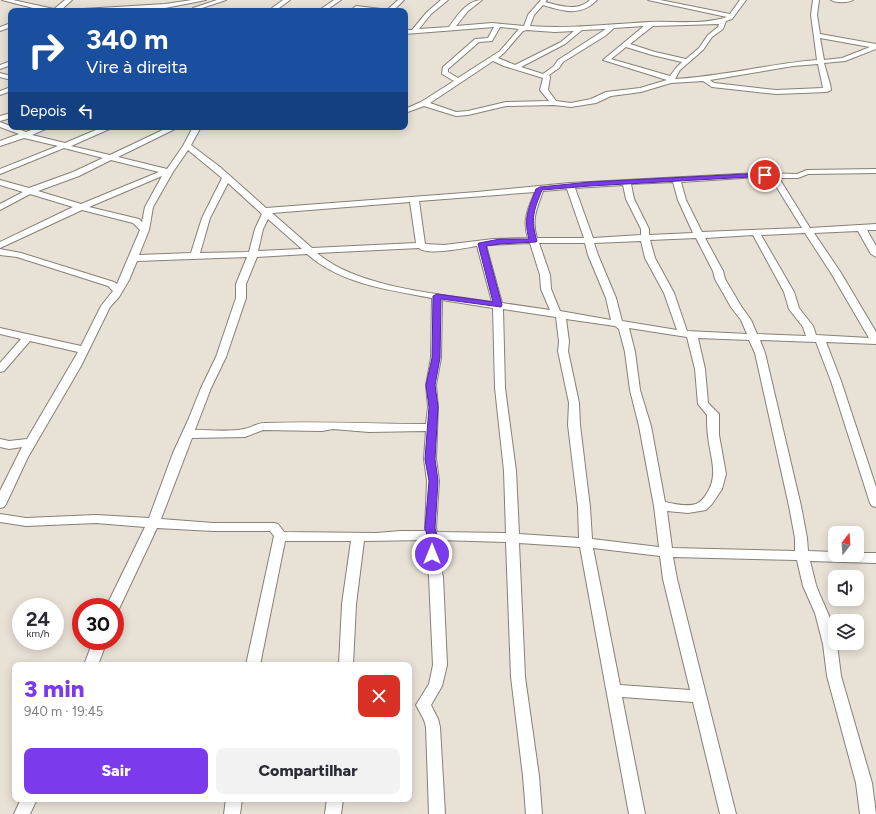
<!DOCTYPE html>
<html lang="pt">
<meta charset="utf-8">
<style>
:root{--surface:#fff;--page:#f2f2f3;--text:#2b2b33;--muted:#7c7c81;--accent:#7c3aed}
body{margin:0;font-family:Figtree,sans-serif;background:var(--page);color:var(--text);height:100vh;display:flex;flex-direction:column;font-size:15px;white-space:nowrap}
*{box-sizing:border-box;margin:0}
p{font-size:13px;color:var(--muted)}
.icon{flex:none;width:22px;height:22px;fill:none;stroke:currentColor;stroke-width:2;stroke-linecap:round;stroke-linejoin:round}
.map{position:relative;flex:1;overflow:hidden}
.side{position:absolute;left:12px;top:662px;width:400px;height:140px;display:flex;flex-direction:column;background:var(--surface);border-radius:8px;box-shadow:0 2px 10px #0003}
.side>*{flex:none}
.hud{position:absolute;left:8px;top:8px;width:400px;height:122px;border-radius:8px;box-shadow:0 2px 10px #0003;background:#1a4fa0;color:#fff;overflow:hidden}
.needle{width:26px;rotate:17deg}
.controls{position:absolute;left:828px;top:526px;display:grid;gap:8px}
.controls a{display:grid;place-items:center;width:36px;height:36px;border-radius:8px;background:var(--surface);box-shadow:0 2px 10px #0003;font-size:20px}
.speed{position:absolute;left:12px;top:598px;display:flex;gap:8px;font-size:20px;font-weight:700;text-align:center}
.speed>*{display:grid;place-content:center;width:52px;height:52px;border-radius:50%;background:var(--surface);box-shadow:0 2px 10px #0003;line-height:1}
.speed small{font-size:10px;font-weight:400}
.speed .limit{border:6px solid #d22;background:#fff;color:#111}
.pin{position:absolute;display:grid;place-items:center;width:34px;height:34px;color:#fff;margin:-17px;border:2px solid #fff;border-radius:50%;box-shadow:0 1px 4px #0007}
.me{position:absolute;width:44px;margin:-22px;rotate:0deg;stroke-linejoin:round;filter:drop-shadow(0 0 3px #0008)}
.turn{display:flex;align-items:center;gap:14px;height:84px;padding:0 12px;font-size:18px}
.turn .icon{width:52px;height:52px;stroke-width:2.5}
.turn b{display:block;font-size:28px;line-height:34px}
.then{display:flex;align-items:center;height:38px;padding:0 12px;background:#0003;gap:8px;font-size:15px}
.round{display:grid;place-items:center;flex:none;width:42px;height:42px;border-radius:8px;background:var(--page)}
.overview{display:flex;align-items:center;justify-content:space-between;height:68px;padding:0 12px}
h1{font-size:24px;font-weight:800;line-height:30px;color:var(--accent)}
.action{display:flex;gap:8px;margin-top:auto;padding:8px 12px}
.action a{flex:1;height:46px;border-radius:8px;background:var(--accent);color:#fff;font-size:16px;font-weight:800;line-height:46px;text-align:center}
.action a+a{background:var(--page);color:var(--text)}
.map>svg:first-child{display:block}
</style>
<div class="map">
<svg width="876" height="814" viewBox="0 0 876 814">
<rect width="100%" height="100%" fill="#e8e1d6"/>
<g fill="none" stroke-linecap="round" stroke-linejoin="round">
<defs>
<g id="minor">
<path d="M2,0h11l41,9 11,-9h7l-12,11h-15z"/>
<path d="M192,0h14l-41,8 -52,3h-33l3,-2 82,-5z"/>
<path d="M217,0h9l-30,10 -3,-2z"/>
<path d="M283,0h7l-15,11h-7z"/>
<path d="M334,0h7l-16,11h-7z"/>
<path d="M398,0h6l-11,11h-7z"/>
<path d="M441,0h7l-17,14 -12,15 30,-2c8,-11 18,-27 33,-27l-14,11 -12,15 36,-3 32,3 4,-11 13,-15h6l-2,2c16,4 32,10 45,-2h7c-17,17 -34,11 -54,5l-9,10 -4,11c40,3 80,-2 120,-4 26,-1 53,3 77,-5l-79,-17h12l70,14 10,-14h6l-14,19 -6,2 -3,8 -11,8 -9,13 -23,20 -5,9c48,-3 94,-15 142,-19l-6,-45 2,-15h6l-2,15 3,19 56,10v5l-31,12 -21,2 6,21 1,6 -4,2 -51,2 -64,-7 -9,-6 -32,2 -30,9 -30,4 -15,7 -25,4 -17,-2 -48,1 -38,9 -12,1 -32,-10 -19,7v-4l16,-7 33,-21 -12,-7 1,-7 32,-28 13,-1 6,-11 -89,7v-4h7l15,-18zM719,24l-1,3 -10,8 -9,13 -13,11 -31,-7 -25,-8 23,-18zM644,26l-41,34 64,20 -27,8 -34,4 -15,7 -20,4 -15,-2 -8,-11 2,-13 -1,-2 10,-7 4,-6 42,-26 9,-8zM500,27l19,2 -19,22 -42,27 -10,-6v-3l31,-27 13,-1zM606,29l-48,31 -4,6 -11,8 -22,-7 44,-23 17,-14zM527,30l28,2 19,-1 -13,11 -46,23 -17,-7 6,-5 19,-22zM820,38l50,9 -28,11 -18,2zM626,47l26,8 30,7 -6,6 -6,8 -59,-17zM493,61l11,5 39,12 -3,12 9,11 -43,1 -38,9 -12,1 -26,-9zM818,64l5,24 -47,2 -62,-7 -4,-3 83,-14z"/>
<path d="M831,0h22c-5,3 -17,3 -22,0z"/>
<path d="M356,6l25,3 3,2h-34z"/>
<path d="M11,23v4l-11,4v-4z"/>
<path d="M11,61v4l-11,4v-4z"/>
<path d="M0,73l11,3v4l-11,-3z"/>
<path d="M11,87v4l-11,4v-4z"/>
<path d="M11,113v5l-11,3v-5z"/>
<path d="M0,122l26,10 13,-5h11l-18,8 33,8 38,-16h11l-43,19 39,9 59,-28h10l-61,30 49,12 16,-23 10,-19h8l-10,18 29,22 46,41 211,-16 93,-9 188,-10 39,1 10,-4 69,-1v4l-68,1 -10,4h-19l31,50 66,-4v6h-9l9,16v11l-5,-3 -13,-23 -44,2 27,40 35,59v12l-50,-2 15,39 35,106v20l-4,-1 -2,-3 -39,-122 -15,-39 -56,-2 5,13 36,153 6,32 1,13 27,1v3h22v-2h19v10l-66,-2c2,8 4,16 6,24 7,20 19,37 19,58l2,1 4,32 31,107 4,31h-16l-4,-31 -29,-107 -4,-32 -8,-31 -12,-27 -6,-26 -124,-3 4,22 59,235h-16l-27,-112 -71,-5 23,117h-16l-49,-267 -61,-4 6,134 14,99 3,38h-16l-3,-38 -12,-99 -5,-135 -68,-2v14l5,23 4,88 -5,21 -11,19 7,14 2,8 5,87h-16l-3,-87 -2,-7 -8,-15 13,-21 4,-19 -4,-88 -3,-23v-14l-62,1 -8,63 -3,61h-14l3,-61 9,-63h-66l-25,124h-14l28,-129 -4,-5h-57l-56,-3 -39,83h-3v-4h-9l39,-80 -49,-4 -70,3 -26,-4v-8l26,4 70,-3 53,3 24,-65 16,-35 12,-30 15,-31 20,-59v-14l11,-27 -110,4 -8,19 -10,17 -9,10 -29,59 -53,91 -22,47 -2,3 -4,1v-17l22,-44 -13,2 -9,-2v-8l9,2 18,-2 51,-87 -48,-11 -26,30 -4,1v-9l21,-24 -21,-5v-6l81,18 20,-40 12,-15 -5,-5 -91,-29 -17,-2v-6l21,4 93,29 3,2 23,-54 -7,-7 -51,-13 -82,38v-6l73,-35 -43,-13 -30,16v-6l23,-12 -23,-7v-5l29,8 44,-16 30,-14 -39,-10 -64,26v-5l58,-23 -34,-8 -24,8v-5l19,-7 -19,-7zM188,150l34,28 -20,40 -11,35 -52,2 10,-25 4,-23 20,-35zM111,160l48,12 -78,32 -43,-13 41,-15zM162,176l-17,31 -3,15 -3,-3 -50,-12zM758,177l13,1 31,50 -100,4 -16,-32 -5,-18zM673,182l5,18 15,33 -44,2v-6l-15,-30 -3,-15zM228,183l34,31 -7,15 -6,23 -49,1 10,-35zM623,185l3,14 15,30v6l-48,3 -18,-50zM567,189l17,49h-47c-6,-18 0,-30 6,-47zM535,192c-7,16 -13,29 -7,46l-35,1 -49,6 -19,-1 -6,-43zM410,202l6,41 -104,5 -40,-35zM268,219l34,30 -44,2 5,-22zM805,233l26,40 38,65 -53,-3 -3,-9 -14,-18 -5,-16 -33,-57zM753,235l31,57 5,17 14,18 3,9 -49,-2 -6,-14 -10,-14 -16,-27 -2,-8 -18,-33zM696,238l17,33 2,8 16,28 10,13 6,14 -60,-3 -13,-38 -19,-35 -5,-18zM641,241l4,17 19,35 13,37 -55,-9 -6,-23 -18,-43 -4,-12zM530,243l10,32 1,14 9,21 -48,-7 -16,-58zM539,243h46l3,12 18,43 5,22 -51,-9 -9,-22 -1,-14zM477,246l15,56c-51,-8 -135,-14 -175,-49l102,-5c8,8 46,0 58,-2zM307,254c34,30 82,36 125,44l-1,60 -5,27 2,22 -2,17c-54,0 -107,-3 -162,-1 -7,0 -13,5 -20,6 -12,3 -35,1 -49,1l16,-42 15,-31 20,-59v-14l11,-27zM442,300l51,8 2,80 9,83 2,62 -69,-1 -1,-4 3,-47 -3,-22 2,-52 -2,-22 5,-27zM503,309l53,8 3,25 -1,9 11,52 -1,22 10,82 1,31 -60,-4 -3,-63 -11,-83zM566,319l49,7 4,3 6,23 5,38 9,36 15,80 5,41 -67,-8 -2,-32 -10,-82 -1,-22 -11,-52 1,-9zM629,328l58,9 8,32 3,35 9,11c0,7 0,14 1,21 2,20 11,39 -1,57 -3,5 -6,9 -11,11 -9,3 -21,0 -31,-2l-14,-76 -11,-36 -5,-38zM698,338l51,2 6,13 34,153 6,32v13l-123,-3 -5,-37 21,2 18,-3 6,-6 10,-15 4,-15 -7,-39v-21l-11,-11 -3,-34zM333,429l36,3 57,-1 -2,28 3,22 -2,50h-24l-25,2 -92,-1 -6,-8 -4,-1h-61l-52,-4 31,-81 53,-1 18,-7 59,1zM593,548l67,8 3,23 27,111 -70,-5z"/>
<path d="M93,641h14l-9,24h-14z"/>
<path d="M21,799h16l-7,15h-16z"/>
<path d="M226,799h16l-2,15h-16z"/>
<path d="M327,799h16l-2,15h-16z"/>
</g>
</defs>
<use href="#minor" stroke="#868076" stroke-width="2"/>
<use href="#minor" fill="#fff" fill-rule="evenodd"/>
</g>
<path fill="#7c3aed" stroke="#51269a" d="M765,173h3v3l-178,10 -48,4c-8,20 -12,29 -5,51l-1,1 -36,2 -14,2 16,59 -1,2 -60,-8 -1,59 -5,27 3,22 -3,52 3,22 -3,47 2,7v19l-2,3h-7l-2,-3 1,-19 -2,-7 4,-47 -4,-22 4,-52 -3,-22 6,-27 1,-62 4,-2 56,8 -15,-58 1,-1 21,-4h29c-6,-21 0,-31 7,-50l4,-2 50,-5z"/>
</svg>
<div class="controls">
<a><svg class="needle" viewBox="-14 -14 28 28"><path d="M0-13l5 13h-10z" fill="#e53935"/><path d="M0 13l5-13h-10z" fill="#7c7c81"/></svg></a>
<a><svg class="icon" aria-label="sound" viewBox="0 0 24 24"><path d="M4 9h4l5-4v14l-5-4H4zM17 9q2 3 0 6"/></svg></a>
<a><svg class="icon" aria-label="layers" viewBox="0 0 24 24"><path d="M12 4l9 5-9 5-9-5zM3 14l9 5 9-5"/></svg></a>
</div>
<div class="speed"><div>24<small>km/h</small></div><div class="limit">30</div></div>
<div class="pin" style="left:765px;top:175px;background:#d93025"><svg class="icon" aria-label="arrive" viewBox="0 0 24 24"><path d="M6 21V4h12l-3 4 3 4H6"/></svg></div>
<svg class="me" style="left:432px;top:554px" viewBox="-20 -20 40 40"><circle r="17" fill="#7c3aed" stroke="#fff" stroke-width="3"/><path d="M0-11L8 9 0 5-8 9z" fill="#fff"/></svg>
<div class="hud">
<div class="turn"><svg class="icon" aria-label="right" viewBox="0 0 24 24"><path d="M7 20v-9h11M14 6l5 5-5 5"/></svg><div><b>340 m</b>Vire à direita</div></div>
<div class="then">Depois<svg class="icon" aria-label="left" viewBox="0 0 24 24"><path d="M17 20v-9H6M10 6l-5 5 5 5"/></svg></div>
</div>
<section class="side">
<div class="overview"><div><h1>3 min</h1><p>940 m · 19:45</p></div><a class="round" style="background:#d93025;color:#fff"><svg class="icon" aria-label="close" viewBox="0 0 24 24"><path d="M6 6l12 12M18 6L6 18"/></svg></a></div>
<div class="action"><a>Sair</a><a>Compartilhar</a></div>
</section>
</div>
